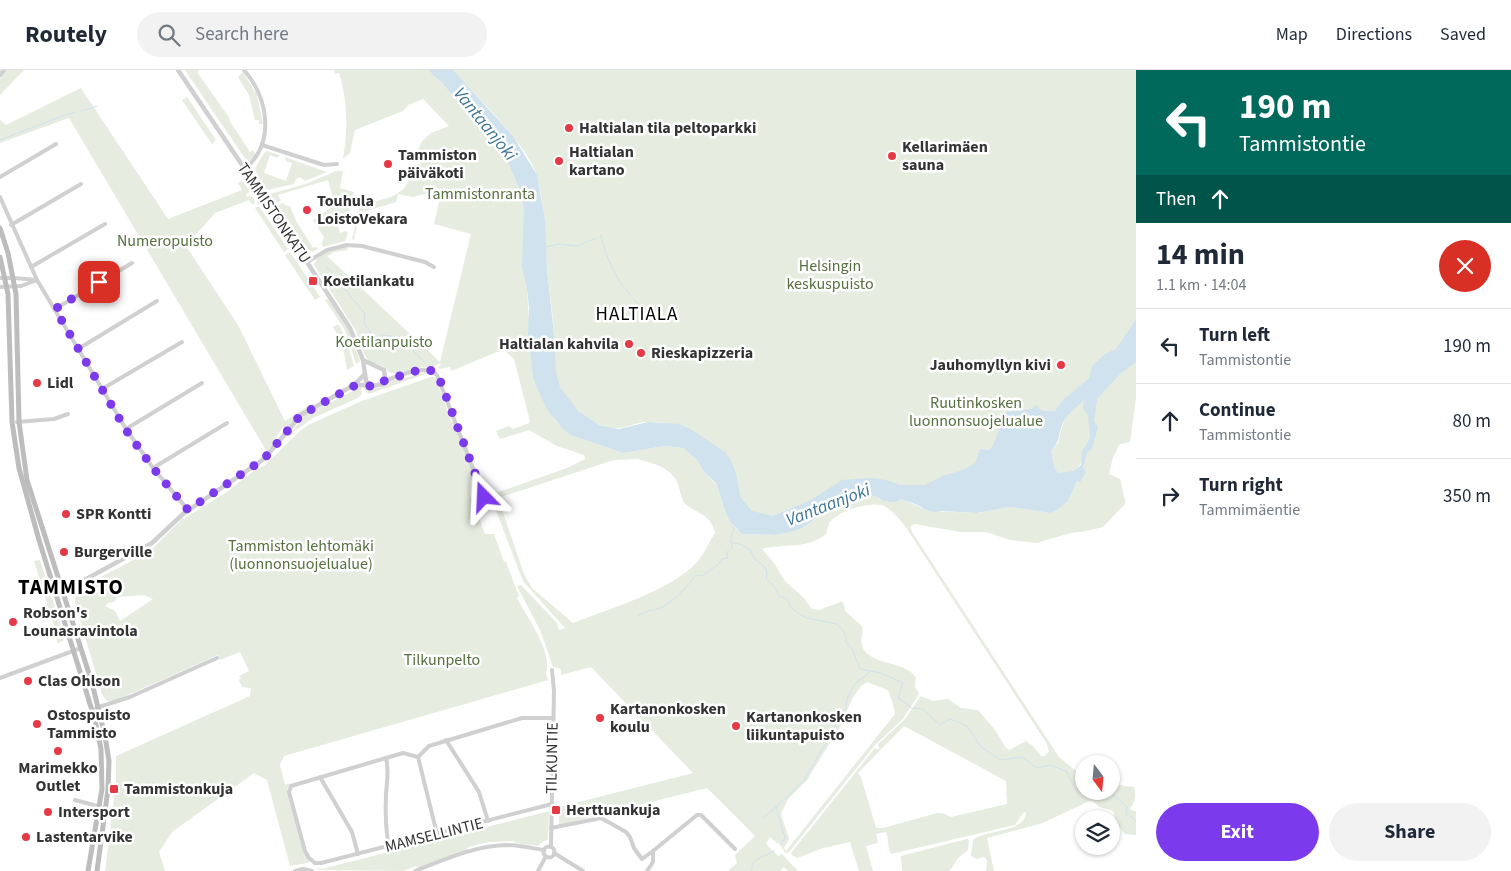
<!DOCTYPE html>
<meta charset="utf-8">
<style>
:root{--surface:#fff;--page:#f2f2f3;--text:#1f2937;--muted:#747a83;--line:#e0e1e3;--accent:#7c3aed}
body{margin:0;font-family:"Source Sans 3",sans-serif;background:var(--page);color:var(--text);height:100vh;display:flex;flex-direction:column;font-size:19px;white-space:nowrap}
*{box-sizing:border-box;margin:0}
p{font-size:16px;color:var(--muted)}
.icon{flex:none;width:28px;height:28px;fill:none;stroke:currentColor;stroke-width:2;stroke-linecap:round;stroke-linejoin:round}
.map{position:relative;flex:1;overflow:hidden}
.side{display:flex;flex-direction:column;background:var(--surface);width:375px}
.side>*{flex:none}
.hud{background:#00695c;color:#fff;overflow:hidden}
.needle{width:32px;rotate:164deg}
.tools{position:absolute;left:1075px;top:685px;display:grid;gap:10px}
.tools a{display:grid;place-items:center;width:45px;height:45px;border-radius:50%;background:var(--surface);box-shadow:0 1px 4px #0004;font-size:25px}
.pin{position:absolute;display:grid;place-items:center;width:42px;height:42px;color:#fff;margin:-21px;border-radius:10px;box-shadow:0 2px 8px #0006}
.me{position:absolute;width:55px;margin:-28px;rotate:339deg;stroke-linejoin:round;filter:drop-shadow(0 0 4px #0008)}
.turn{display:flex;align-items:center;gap:18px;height:105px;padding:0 20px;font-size:22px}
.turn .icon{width:65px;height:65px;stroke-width:2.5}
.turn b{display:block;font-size:35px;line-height:42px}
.then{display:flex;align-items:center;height:48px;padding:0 20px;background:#0003;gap:10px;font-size:19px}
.round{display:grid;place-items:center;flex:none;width:52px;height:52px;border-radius:26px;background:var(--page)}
.overview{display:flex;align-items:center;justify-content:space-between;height:85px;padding:0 20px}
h1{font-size:30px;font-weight:700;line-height:38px}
.action{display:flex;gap:10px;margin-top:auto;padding:10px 20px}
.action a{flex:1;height:58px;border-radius:30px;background:var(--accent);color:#fff;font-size:20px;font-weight:700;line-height:58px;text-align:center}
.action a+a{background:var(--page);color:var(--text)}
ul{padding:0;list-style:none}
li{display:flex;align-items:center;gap:15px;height:75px;padding:0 20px;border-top:1px solid var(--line)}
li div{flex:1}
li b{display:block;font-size:19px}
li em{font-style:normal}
header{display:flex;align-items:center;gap:30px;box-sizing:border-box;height:70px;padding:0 25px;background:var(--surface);border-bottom:1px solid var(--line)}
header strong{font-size:24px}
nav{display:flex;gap:28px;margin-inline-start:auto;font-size:18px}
.search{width:350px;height:45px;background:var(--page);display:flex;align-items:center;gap:12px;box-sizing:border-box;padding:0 18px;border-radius:28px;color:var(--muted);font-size:19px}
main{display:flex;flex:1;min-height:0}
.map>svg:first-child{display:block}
</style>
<header>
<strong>Routely</strong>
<div class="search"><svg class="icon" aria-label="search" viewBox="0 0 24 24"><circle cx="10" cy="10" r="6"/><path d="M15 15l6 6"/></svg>Search here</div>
<nav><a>Map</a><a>Directions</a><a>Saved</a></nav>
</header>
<main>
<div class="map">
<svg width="1136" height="801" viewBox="0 0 1136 801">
<rect width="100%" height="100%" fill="#fff"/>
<g fill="#e6ecdf" fill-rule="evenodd">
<path d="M7,0h17l-24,25v-16z"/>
<path d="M185,0h14l-2,2 33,47 -1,1 21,32 3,-2 2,4 -6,8 -5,-5z"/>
<path d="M334,0h94c12,10 21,22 32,33 27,30 61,63 64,106 2,27 -4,54 3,80l4,67 2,20 5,15 17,29 15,15 53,18 42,-7 18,2 14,12 7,12 12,12 10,30 8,13 9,7 32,1 27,-7 19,-13 13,-4 18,-11 23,-4 5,4 21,-1 28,12 49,2 32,-6 40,6 6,-2 12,-10 15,-33 -1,-10c-2,12 -12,16 -23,15l-4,-4 -4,-18 7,-8 3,-13 4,-11 12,-17 59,-44v40l-6,44 -10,2 -7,13 -4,17 11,5 5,21v4l-22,23 -17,4 -15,2 -35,10 -26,-3 -24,-8h-25l-46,-8 -5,2 2,6 147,225 17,14 8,3v17h27v-7l23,3c2,7 2,15 -4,21l1,2 5,1v24l-11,-1 -9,-11 -2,-10 -3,-3 -12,-3 -6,-6h-4l-46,22 -56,15 7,33h-8l1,-11 -3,-3 -8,2 -5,-3 2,-16c14,-11 52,-7 53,-28l-3,1 -8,12 -124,29c-4,-7 -2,-16 -5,-22l-10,2 2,9 -12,3 7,25h-14l-9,-29 -27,6 -26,10 -5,-3 -1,-2 84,-105 3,2 1,-2 -1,-4 26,-24 17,-24 12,5 15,-2 13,9 17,2 17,20 11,18 3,2 17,-9 7,5 8,10h4l4,-4 -2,-8 -142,-218c-6,-7 -14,-18 -24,-21 -13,-3 -43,6 -51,17 -2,3 -3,8 -4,12 -19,16 -43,9 -64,15l12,14 11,18 18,16 9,12 7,1 21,-8h3l2,9 17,15c2,7 -2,14 0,20 7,20 44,14 54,32l-1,9 4,7 -17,26 -27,25 -86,107 -4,1 -6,-10h-2l-7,-6 -4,7 12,12 4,-2 16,17h-10l-4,-4 -4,4h-52l9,-8 -2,-8 20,-19 -48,-48 -148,37v-18l134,-34 -102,-106 -30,8v-6l-8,-2 -12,-35 -24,-46 4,-1 36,38 2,7 6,-2 -42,-47 -33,-86 77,-27 18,-9 -1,-4 -27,-9 -28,-16 -29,9 -4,-8 13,-5 4,3 16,-6 1,-2 -16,-62 -9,-8 -8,1 -46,19 -1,-4 -11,2 -1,-2 3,-2 -1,-2 -7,4h-10l-27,7 -7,-2 -6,-6 -14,-5 -5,-7 -8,-23 -42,-66c3,-13 22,-17 33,-18l1,3 -14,2 -7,4 113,106 31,-128 -37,-10 8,-35 -29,8 -15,-3 -2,8 -36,11 -6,27 -2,-1 8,-32c20,-10 45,-6 50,-33h3l1,-4 4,1 3,-13 -2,-10 3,-7 9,-8 18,-7 -26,-27 -15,6 -5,6 -48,19 -5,23 -7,6c5,-30 5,-57 -4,-86l-4,1zM637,389c13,3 32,8 39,21 4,7 4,16 8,23 12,10 28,12 31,30 -6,9 -10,20 -18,29 -25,28 -88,47 -124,61l-41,-35 -8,-14 -26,-76 116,-38zM867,612l21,8 5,14 2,10 -109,137 -2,-3 5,-9 -8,-25 7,-15 19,-19 34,-55 11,-26 9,-13zM904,656l102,55 1,23 -56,13 -9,-4h-5l-54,15h-7l-15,-51 -3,-4z"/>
<path d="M453,0h683v267l-61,61 -122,92 -67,-4 -113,39 -45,-28 -61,-74c-6,0 -13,-1 -19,-1 -19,0 -24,12 -48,3 -17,-6 -32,-22 -40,-38 -8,-18 -5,-38 -6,-56 -2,-22 -5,-43 -7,-64 -3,-30 -2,-61 -10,-90 -8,-32 -61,-80 -84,-107z"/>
<path d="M243,2l14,23 6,29h-4v-4h-4l-6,-25 -11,-18z"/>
<path d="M81,18l87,131 74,-29 -4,-7 4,-2 8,10 -4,4 1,2 5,-1 3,5 -2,4 -4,-5 -34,13 -29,33 52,79 47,96 28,-18 1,2 -15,10 -12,13 -2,1 -2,-2 -9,13v6l-3,4 -2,-2 -1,5 -15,12 -2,1 16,-14 -198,-334 -69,25v-23l6,5z"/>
<path d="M187,27l29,43 -4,4 -30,-44z"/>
<path d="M267,81l13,4 -3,3 -7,-3 -6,18 22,8 6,-18 -6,-2 -1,-4 42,15 -22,9 -5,-4 -4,2 -2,5 -27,6 -10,-16 -2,-6 9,-15z"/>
<path d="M336,101h7l-3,17 14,4 -6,28 -11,3 3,10 6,-2 2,2 -3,8 -22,6 -1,-3 2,-7 -11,-17 22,-15 -7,-25 -50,15 3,6 -5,2 -6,-9 36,-10z"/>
<path d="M282,133l5,3h3l6,15 17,27 4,-1 1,2 -6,3 -4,-3 -30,-43z"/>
<path d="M259,136l29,43 -4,3 -29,-44z"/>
<path d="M290,182l30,45 -5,3 -30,-45z"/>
<path d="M329,229l18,27 13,35 -4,3 -11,-34 -20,-30z"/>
<path d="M336,255h3l8,17 7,24 -7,4 -5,-28 -9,-15z"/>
<path d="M425,302h6l-62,22 -3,-2 -3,-6 15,2 12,-8 12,-1z"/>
<path d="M431,307h4l17,45h5l21,55 -8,3v15l15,39h9l10,28h2l13,34 -2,2c10,19 36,55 29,75l3,9 -1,-2 -264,76 -4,9 5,20 5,-2 -3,6 17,62 6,11 -3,1 -17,3 -23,-86 -13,-7 -82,59 -13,20 6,19h-60l11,-87v-28l134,-60 1,-8 -9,-1 -3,-7 2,-2 -2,-2 10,-5 -9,-19 -20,8 -2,-5 -106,47 -5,-1 -5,-7 -27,-91v-6l3,-6 13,-9 58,-30 34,-34 2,2v-2l43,-27 24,-19 13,-7 36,-35 9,-6 52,-23zM144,525l9,4 -33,22 -5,-10 -10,-5 3,-3 6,-1 4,-5z"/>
<path d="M361,317l1,7 -4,4 -45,20 -24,17 16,-20z"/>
<path d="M40,490l24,76 -1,5 -5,2 -6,-13 3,-1 -21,-68z"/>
<path d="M549,741l-1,29 -5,1 -5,5 -22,-3 -2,-2 -26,1 -20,5 -1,3 -49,18 -2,-2 -13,5 -85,-1 1,-2 3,1z"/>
<path d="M967,769l2,1 -1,10 -10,8 -7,11 -3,2h-46l-1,-15z"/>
</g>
<path fill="#cfe2ee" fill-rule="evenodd" d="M428,0h25l60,66 24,39 8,46 2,48 7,65 2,38 4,15 18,24 21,14 13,3 7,1 29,-7 31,2 13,6 33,22 5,7 6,14 4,23 5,7 7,8 21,5 38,-16 31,-20 30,-2 14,2 14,5h25l20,-10 18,-5 12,-7 5,-14 10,1c7,-10 9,-22 12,-35l4,-3 26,-3 4,-4 3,1 -1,2 5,3h12l8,-11 26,-22 3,-12 13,-12 11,-5 20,-30v43l-16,12 -23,25 -3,23 4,5 -6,22 -5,3 -4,16 3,4 -6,10 -3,-1 -9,20 -12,10 -6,2 -40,-6 -33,6 -36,-2c-10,3 -16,-2 -24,-6 -5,-3 -11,-3 -16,-6 -6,6 -20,2 -26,-3l-23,4 -18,11 -13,4 -19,13 -8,3 -19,4 -33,-1 -11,-11 -5,-9 -10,-31 -12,-11 -7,-12 -14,-12 -18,-2 -42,7 -53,-18 -7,-6 -15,-18 -10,-20 -5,-14 -5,-43 1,-26 -2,-19 -5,-22 2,-58 -3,-17 -14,-32 -11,-15 -56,-64zM1084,330l-1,8 5,7 2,23 -8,14 -1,13 -8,6 -14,2 -4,-4 -4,-18c11,-12 6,-17 13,-30 4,-8 14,-15 20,-21z"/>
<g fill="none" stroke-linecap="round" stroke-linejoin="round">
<g stroke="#cfe2ee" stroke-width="1">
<path d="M81,41l16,-5"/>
<path d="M0,70l57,-22 18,-6"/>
<path d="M601,166c5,22 15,43 30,60"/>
<path d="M600,167l2,-1"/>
<path d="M546,177l13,-3 19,2 18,-8"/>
<path d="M327,197l38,47 -1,9 10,14c5,0 11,-2 16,-1 13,2 25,16 33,25"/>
<path d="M633,229l11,10"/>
<path d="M734,457l-4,15 12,3 8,5 6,10 9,7 2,5 -1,7 8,7 5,10 8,3 4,8 8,7 8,4 30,6 8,9 1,9 6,7 8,20 21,4 22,10 -5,15 14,10 11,1 17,16 10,-6 17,7 13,20 20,14 22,-3 15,11 13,-3 16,6 12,23 7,-3"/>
<path d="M638,546c9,-7 18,-5 26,-10 12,-7 24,-20 32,-31l6,1 18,-13 2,-4 6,-1 -1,-6 5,-4v-4"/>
<path d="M1109,721l18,16 -1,6 10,8"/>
<path d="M763,748l13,-11"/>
<path d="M780,775l5,-7 -9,-31 28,-27 28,-47 6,-16 8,-9c-1,-8 7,-24 15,-29 5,-3 6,-3 9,-8"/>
<path d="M751,801c2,-15 12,-13 23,-20"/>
</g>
<g stroke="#d0d0d0" stroke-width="4">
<path d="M244,0c24,28 32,72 1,99"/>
<path d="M262,75l62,20 13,-1"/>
<path d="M0,107l56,-33"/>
<path d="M0,127l37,83 89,149 27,39 35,42"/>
<path d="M11,155l70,-41"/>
<path d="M307,192l20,-12 20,-5 15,1 63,16 9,5"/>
<path d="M31,197l74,-43"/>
<path d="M0,208c4,-1 29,1 34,2"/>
<path d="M0,217l21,-1 16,-6"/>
<path d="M55,239l77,-46"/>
<path d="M78,279l79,-48"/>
<path d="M384,311c15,-5 42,-18 53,-6l47,122"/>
<path d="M102,319l80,-47"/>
<path d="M17,352l37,-3 14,-5"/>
<path d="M126,359l76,-46"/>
<path d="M153,398l74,-45"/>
<path d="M0,608l81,-30"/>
<path d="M96,638l34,-11 87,-39"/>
<path d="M446,670l33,52 9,29"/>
<path d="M418,687l19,77"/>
<path d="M386,688c2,9 2,14 1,24 -2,18 -2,46 2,64"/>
<path d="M320,707l32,55 6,22"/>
<path d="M75,730l26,7"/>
<path d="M551,758l50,-10 25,14 4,5 4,11 8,11 11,-8"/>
<circle cx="549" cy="782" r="5.5"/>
<path d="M551,777l3,-156 -2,-21"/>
<path d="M554,783l29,18"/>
<path d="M315,793l-6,-5 -4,-7 -16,-59 2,-6 112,-33 15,4 11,-11 93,-28h31"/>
<path d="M315,793h6l231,-59"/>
<path d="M295,801l8,-2 9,2"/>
<path d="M415,801c29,-11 59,-25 90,-26 13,0 26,3 39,5"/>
<path d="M538,801l8,-15"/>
<path d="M647,801l6,-9v-11l44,-36h4l34,34"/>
</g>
<g stroke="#d0d0d0" stroke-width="4.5">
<path d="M178,0l112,166 60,92 13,32 3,21 6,5 10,-2 3,-7 -1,-7 -21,-10"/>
<path d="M0,5l4,-5"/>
<path d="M354,315h16"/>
<path d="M56,524l12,-5 84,-46 31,-29 81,-55 37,-44 53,-30 11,-11"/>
</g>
<g stroke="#bdbdbd" stroke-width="5">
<path d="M0,158l8,25 8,41 3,128 8,58 65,203 13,53 4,25 -1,28 -11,82"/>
<path d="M0,187l8,37 4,128 7,46 20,72 56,180 6,29 1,40 -14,82"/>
</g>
</g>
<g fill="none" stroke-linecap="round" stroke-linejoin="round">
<path stroke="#7c3aed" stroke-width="9" stroke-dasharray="0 16.2" d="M99,212l-44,27 71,121 27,38 35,42 76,-51 35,-42 18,-11 37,-20h24l6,-5 38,-12 8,1 8,5 46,122"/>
</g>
<g fill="#e63946" stroke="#fff" stroke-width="2">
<circle cx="569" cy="58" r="5"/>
<circle cx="892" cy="86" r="5"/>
<circle cx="559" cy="91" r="5"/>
<circle cx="388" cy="94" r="5"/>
<circle cx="307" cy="140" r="5"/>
<rect x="308" y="206" width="10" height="10" rx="2.5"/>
<circle cx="629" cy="274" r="5"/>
<circle cx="641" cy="283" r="5"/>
<circle cx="1061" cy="295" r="5"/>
<circle cx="37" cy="313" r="5"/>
<circle cx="66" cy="444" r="5"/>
<circle cx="64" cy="482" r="5"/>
<circle cx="13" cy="552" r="5"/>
<circle cx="28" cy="611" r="5"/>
<circle cx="600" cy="648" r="5"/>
<circle cx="37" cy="654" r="5"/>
<circle cx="736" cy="656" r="5"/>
<circle cx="58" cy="681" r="5"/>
<rect x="109" y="714" width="10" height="10" rx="2.5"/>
<rect x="551" y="735" width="10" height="10" rx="2.5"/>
<circle cx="48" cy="742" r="5"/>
<circle cx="26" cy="767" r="5"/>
</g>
<g text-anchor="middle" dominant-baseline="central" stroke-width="5" stroke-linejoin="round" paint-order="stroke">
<g font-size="16" font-weight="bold" fill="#333" stroke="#fff" text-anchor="start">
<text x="579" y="58">Haltialan tila peltoparkki</text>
<text x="902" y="77">Kellarimäen<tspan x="902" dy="18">sauna</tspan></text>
<text x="569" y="82">Haltialan<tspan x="569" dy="18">kartano</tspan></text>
<text x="398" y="85">Tammiston<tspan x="398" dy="18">päiväkoti</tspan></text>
<text x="317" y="131">Touhula<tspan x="317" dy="18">LoistoVekara</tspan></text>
<text x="323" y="211">Koetilankatu</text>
<text x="619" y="274" text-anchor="end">Haltialan kahvila</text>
<text x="651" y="283">Rieskapizzeria</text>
<text x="1051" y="295" text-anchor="end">Jauhomyllyn kivi</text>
<text x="47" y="313">Lidl</text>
<text x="76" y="444">SPR Kontti</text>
<text x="74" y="482">Burgerville</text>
<text x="23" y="543">Robson's<tspan x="23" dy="18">Lounasravintola</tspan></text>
<text x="38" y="611">Clas Ohlson</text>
<text x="610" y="639">Kartanonkosken<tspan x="610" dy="18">koulu</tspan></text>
<text x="47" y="645">Ostospuisto<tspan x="47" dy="18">Tammisto</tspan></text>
<text x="746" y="647">Kartanonkosken<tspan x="746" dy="18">liikuntapuisto</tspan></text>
<text x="58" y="698" text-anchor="middle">Marimekko<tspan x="58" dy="18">Outlet</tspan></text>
<text x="124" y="719">Tammistonkuja</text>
<text x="566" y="740">Herttuankuja</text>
<text x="58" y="742">Intersport</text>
<text x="36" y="767">Lastentarvike</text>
</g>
<g font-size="16" fill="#56703f" stroke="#fff">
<text x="480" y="124">Tammistonranta</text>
<text x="165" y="171">Numeropuisto</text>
<text x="830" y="196">Helsingin<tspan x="830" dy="18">keskuspuisto</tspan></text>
<text x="384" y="272">Koetilanpuisto</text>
<text x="976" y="333">Ruutinkosken<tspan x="976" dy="18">luonnonsuojelualue</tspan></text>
<text x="301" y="476">Tammiston lehtomäki<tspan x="301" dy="18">(luonnonsuojelualue)</tspan></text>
<text x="442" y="590">Tilkunpelto</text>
</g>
<g font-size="16" fill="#333" stroke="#fff">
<text transform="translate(274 143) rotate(56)">TAMMISTONKATU</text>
<text transform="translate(552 688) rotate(-89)">TILKUNTIE</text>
<text transform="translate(434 765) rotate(-14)">MAMSELLINTIE</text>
</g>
<g font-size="18" font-style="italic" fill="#3f7597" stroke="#fff">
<text transform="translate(485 54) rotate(51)">Vantaanjoki</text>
<text transform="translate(828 435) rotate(-21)">Vantaanjoki</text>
</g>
<g font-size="19" letter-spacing="1" fill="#000" stroke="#fff">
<text x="637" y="244">HALTIALA</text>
</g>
<g font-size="21" font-weight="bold" letter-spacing="1" fill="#000" stroke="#fff">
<text x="71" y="517">TAMMISTO</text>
</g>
</g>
</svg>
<div class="tools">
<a><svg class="needle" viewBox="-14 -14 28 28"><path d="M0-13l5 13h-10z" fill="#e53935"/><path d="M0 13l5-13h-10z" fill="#747a83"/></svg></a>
<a><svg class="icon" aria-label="layers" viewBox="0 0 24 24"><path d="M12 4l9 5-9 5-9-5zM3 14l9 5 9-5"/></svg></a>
</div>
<div class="pin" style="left:99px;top:212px;background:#d93025"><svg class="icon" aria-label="arrive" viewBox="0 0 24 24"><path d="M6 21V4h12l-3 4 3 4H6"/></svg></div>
<svg class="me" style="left:484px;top:427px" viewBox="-20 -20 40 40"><path d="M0-17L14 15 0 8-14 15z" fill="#7c3aed" stroke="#fff" stroke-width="4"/></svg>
</div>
<section class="side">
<div class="hud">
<div class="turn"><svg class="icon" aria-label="left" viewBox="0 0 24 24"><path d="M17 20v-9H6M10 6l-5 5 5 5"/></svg><div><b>190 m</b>Tammistontie</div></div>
<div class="then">Then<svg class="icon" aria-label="ahead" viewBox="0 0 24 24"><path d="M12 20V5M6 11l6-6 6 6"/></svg></div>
</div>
<div class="overview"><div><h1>14 min</h1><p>1.1 km · 14:04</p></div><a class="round" style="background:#d93025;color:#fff"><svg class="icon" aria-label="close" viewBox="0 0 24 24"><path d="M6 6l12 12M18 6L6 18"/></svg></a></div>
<ul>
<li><svg class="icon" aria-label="left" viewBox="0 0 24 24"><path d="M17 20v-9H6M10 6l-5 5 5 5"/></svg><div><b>Turn left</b><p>Tammistontie</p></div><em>190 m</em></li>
<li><svg class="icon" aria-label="ahead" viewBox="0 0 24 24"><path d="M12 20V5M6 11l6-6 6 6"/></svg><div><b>Continue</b><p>Tammistontie</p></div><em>80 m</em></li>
<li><svg class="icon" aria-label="right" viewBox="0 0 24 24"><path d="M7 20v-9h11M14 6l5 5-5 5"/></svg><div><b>Turn right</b><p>Tammimäentie</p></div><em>350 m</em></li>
</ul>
<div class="action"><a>Exit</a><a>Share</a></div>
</section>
</main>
